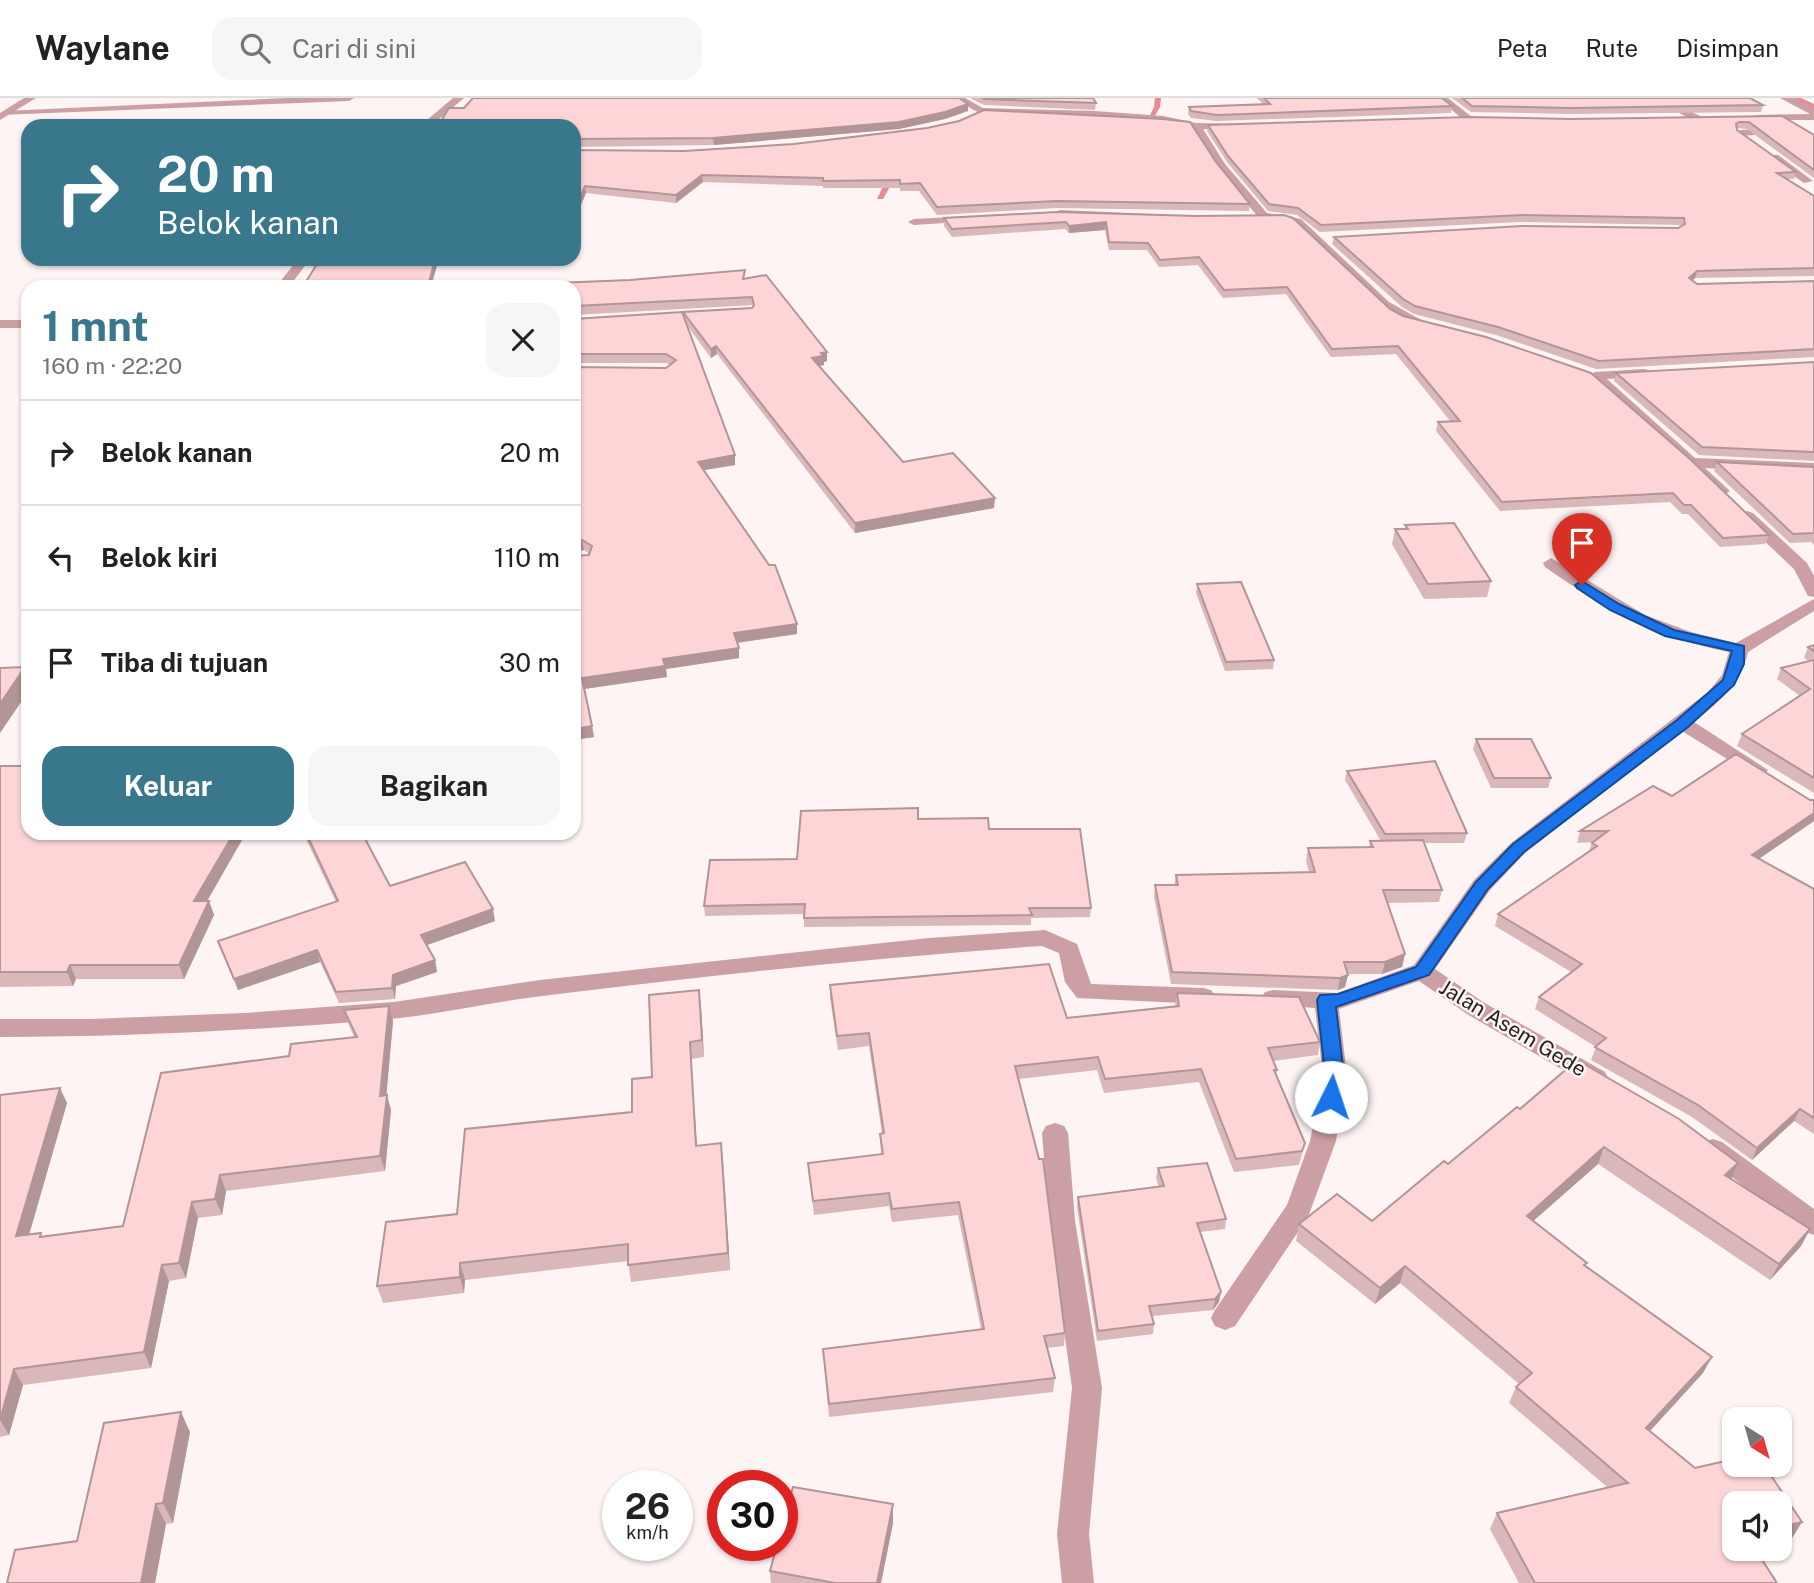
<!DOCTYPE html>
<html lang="id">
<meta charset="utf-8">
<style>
:root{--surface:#fff;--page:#f6f6f6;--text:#222;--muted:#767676;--line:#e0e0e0;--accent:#39778d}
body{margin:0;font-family:"Public Sans",sans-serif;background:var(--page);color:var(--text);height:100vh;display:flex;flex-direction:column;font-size:26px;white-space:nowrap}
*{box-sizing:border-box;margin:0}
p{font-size:23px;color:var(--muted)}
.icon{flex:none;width:38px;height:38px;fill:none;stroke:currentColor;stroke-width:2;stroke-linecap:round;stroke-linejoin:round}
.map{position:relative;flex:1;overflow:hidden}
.details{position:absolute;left:21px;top:182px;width:560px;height:560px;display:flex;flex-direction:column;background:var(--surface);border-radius:21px;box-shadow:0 2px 5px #0004}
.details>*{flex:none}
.top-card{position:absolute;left:21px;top:21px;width:560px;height:147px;border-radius:21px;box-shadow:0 2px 5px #0004;background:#39778d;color:#fff;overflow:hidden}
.needle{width:46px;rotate:143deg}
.tools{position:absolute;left:1722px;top:1309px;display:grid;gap:14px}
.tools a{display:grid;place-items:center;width:70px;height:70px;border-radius:14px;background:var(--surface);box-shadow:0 2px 5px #0004;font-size:35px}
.speed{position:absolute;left:602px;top:1372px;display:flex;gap:14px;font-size:35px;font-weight:700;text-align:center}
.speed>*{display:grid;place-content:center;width:91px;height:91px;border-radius:50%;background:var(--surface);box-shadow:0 2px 5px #0004;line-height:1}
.speed small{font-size:18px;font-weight:400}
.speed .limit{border:10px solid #d22;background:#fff;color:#111}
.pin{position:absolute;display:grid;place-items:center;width:60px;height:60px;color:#fff;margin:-72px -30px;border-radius:50% 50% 50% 0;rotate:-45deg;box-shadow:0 0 7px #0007}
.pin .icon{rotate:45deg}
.me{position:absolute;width:77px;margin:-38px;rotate:4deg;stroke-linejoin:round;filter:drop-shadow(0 0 5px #0008)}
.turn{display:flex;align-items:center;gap:24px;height:147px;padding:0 21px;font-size:32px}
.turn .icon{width:91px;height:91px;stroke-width:2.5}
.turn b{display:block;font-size:49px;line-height:60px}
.round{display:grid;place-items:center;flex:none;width:74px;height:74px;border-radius:21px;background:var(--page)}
.headline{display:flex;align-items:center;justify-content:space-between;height:119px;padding:0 21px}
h1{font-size:42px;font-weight:700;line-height:52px;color:var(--accent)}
.cta{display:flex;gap:14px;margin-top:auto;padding:14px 21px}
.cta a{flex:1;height:80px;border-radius:21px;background:var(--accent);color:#fff;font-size:28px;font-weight:700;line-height:80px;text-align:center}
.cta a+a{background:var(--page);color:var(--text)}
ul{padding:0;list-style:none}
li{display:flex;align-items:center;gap:21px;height:105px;padding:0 21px;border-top:2px solid var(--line)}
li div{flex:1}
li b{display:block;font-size:26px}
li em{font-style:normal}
header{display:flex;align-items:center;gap:42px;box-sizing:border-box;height:98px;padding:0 35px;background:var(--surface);border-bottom:2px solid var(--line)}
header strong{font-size:33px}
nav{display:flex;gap:38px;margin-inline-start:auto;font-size:24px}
.search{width:490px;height:63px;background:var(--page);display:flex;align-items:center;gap:18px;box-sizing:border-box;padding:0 24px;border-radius:21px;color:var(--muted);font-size:26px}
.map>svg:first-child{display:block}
</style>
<header>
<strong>Waylane</strong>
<div class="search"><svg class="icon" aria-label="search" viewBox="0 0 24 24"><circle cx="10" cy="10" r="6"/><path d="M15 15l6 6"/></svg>Cari di sini</div>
<nav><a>Peta</a><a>Rute</a><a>Disimpan</a></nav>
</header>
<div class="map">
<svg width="1814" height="1485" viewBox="0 0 1814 1485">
<rect width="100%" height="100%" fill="#fef4f4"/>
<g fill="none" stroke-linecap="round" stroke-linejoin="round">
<g fill="#e98a94" fill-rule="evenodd">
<path d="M1155,0h6l-1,9 -15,26h-4l13,-26z"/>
<path d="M1793,0h8l13,6v5z"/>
<path d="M891,72l7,2 -15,27h-6z"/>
</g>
<g fill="#cb9fa3" fill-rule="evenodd">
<path d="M286,0h68l-5,3 -349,14 4,-4z"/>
<path d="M453,0h11l-33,28h-11z"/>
<path d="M953,0h12l18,10 112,3 68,5 33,7 43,1 1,2 -5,3h-32l22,35 42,49 34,6 88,83 34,19 -2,3c-35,6 -98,-78 -126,-98 -9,-7 -26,-6 -36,-8l-42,-50 -25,-40 -29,-6 -68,-5 -114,-3z"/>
<path d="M1437,0h11l25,20 -9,2z"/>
<path d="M1780,0h13l21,10v12h-61v-4l4,-1 53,-1z"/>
<path d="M1675,6l27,13 1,2 -9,2 -22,-12 -2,-2z"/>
<path d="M1780,30l4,1v4l-43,3 -5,-3 5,-3z"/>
<path d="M1770,57h8l35,26 -9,2 -34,-24z"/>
<path d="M1060,112l115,5 6,3 -6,3 -119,-6 -2,-2z"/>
<path d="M972,118l6,3 -2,2 -62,4 -6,-3 6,-3z"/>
<path d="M298,161h12l-21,28h-13z"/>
<rect x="0" y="222" width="28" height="8"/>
<path d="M1644,271l5,1v6l-42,3 88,79 119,5v10l-109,-5 25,23 -8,5 -6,-2 -128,-118 7,-4z"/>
<path d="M1747,413l6,2 54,50 7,13v21l-6,-1 -14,-27 -53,-50 -2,-3z"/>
<path d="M1551,460l94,57 46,17 45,11 78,-44v12l-66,41c-7,33 -29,50 -54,70l74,48 -3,4h-14l-69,-43 -157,122 -35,37 -55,79 48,33 122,70 3,6 -3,6 -9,3 -9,-3 -120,-70 -48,-33 -80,28 8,66 -11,66 -28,76 -73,109 -10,4 -10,-4 -4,-8 4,-8 72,-105 23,-64 13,-66 -8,-67 -50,-4 -4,-6 4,-6 8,-2 65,3 76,-28 60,-85 37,-37 197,-151 14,-17 7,-23c-72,-14 -124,-43 -184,-85l-2,-4z"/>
<path d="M1045,832l32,14 14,40 112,4 8,2 4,6 -4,6 -8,2 -126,-6 -12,-16 -6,-29 -17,-7c-167,11 -333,30 -500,50 -50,6 -100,18 -151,23 -130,11 -261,18 -391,18v-18h90l155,-6 149,-11 146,-22 389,-42z"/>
<path d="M1055,1025l9,3 4,7 7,88 27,167 -13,146 5,49h-32l-5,-49 15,-146 -23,-167 -7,-88 4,-7z"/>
<path d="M1713,1041l9,3 92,67v26l-9,-3 -101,-76 -4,-7 4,-7z"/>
</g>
<path fill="#cb9fa3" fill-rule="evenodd" d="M24,0h12l-36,22v-7z"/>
</g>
<g fill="#dab7b9">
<path d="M970,0h123l3,5 -1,7 -111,-5z"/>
<path d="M1257,0h185l10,8 -1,7 -235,8 -25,-3 -3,-4 1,-7 74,-3z"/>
<path d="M1452,0h298l13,7 -2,7 -192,2 -98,-2z"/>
<path d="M968,13l-23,8 -46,10 -185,16 -140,2v-21z"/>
<path d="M1782,18l32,19v43l-67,-49 -10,-1v2l59,42 -2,7h-7l27,17v80l-119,2 -3,3 5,3 117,-3v76l-218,12 -100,-34 -82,-21 -12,-7 -70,-63 2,-7 344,-9 4,-3 -162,-3 -200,10 -23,-17 -29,-4 -41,-49 -20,-31 1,-6z"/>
<path d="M574,52l642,12 34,42 -1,7 -192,-3 -120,7 -18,-24h-19v-3h-77v-2l-120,-4 -27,21 -90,-10 -9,21 -3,-1z"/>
<path d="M1196,118l194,93 379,226 -4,9 -45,3 -32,-33h-6l-12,-12 -170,9 -64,-80 2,-9h13l-55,-68 -65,3 -45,-63 -63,4 -25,-33 -39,2 -12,-17h-38l-4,-20 -36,3 -4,-4 -113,8 -8,-11v-8z"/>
<path d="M745,180l82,74v9l-3,1v3l-5,1 84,96 91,46 -139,25 -138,-179 -6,4 -25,-34 49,141 -31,5 93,164 -60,9 2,15 -73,11 1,8 -83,12 10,48 -20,3v-184l15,-1v-1l-5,-4 -10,2v-185l92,1 4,-3 -3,-2h-93v-44l110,-2 -1,-5 69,-4 1,-1v-2l-179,10v-28z"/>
<path d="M1814,264v99l-115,-6 -85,-74 2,-8z"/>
<path d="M1717,364l97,5v78l-3,-3 -21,1 -76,-72z"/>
<path d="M1405,427l86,56 -4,16 -63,2 -32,-55 3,-15h10z"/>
<path d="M1197,486l77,76 -1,9 -48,2 -29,-78z"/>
<path d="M1814,547v148l-77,-47 5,-12 58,-38 -23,-17 4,-11 28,-7 -5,-3 4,-11z"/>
<path d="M1476,641l75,39 -3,10h-57l-18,-39z"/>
<path d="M0,668l28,67h218l-39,68h2l5,14 -30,64h-108l-3,7 -73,1z"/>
<path d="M1347,673l120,62 -3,10h-40l18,47 -3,12 -52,1 18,51 -3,13 -20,7h-34l-3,13 -7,3 -167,-6 -17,-87 1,-12h19l2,-10 133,-3 -3,-11 2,-13 61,-1 1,-6h11l-36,-61z"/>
<path d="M1672,698l142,25 -55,38 55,30v245l-20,-13 -42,39 -60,-43 -101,-57 5,-13 -61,-38 4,-12 32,-25 -76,-46 3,-12 91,-62 3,-10 -15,1 3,-12z"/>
<path d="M918,721l71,10 102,79 -1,9 -59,1v7l-227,2v-13l-99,2 -1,-10 93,-47z"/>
<path d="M303,735h59l28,53 105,35 -68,24 8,15 2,12 -41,14 -1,13 -56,4 -19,-41 -82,28 -20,-49 118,-39z"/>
<path d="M830,887l237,33 108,-12 2,-13 143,49 -2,13 -45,6 4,9 -1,5 29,68 -6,22 -65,7 -35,-90 -95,11 -7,-23 -78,9 46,254 -1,13 -17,2 8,30 -2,14 -224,25 -6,-68 158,-20 -23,-114 -66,7 -3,-16 -75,9 -6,-52 73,-9 -1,-20h2l-13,-88 -31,4 -8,-52z"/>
<path d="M389,908l4,15 -7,74 5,15 -6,61 -159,20 -4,24 -24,3 -12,60 -17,3 -18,87 -128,17 -14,50 -9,2v-342l67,8 -38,132 14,2 80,-11 166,-170 65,-19 -5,-12 -5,-15z"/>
<path d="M701,909l3,50 -13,2 6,87 24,-3 9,127 -99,12 -3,-21 -163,19 -1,13 -81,10 -6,-17 80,-72 175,-102 20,-35z"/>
<path d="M1520,1011l218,54 -7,16 79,50 -9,17 -31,34 -172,-116 -65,57 53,45 117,107 -53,58 45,37 107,54 -10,16 -58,11 43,34h-258l-29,-54 7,-16 110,-26 -98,-84 7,-16 3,-3 -119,-101 -25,21 -79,-63 3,-17 73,-3z"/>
<path d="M1158,1070l68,51 -1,10 -25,3 19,70 -6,8 -61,6 2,8 -1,10 -56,7 -20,-134 1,-10 81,-10 -3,-9z"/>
<path d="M190,1334l-17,91 -7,1 -11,59h-148l70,-42z"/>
<path d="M893,1406v19l-12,60h-110l-1,-12z"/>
</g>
<g fill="#b29596">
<path d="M968,6v7l-23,8 -46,10 -185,16 -1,-7z"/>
<path d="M702,77l1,7 -27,21v-8z"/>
<path d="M585,88l1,7 -9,21 -1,-7z"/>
<path d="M1106,124l-1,8 -36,3v-7z"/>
<path d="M435,161h4l-8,28h-3z"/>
<path d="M1697,173l-2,7 -8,8 2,-8z"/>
<path d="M716,248l1,8 -6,4v-9z"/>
<path d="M827,254v9l-3,1v3l-11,2 -1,-9 9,-5z"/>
<path d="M735,357v10l-36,6 -1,-9z"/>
<path d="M995,400l-1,10 -139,25v-10z"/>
<path d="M582,442l2,10 -10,2v-10z"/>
<path d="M797,526v10l-63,9v-10z"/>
<path d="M739,550v10l-73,11 1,8 -83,12 -2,-11 81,-19z"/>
<path d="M25,569l3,7v18l-28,41v-29z"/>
<path d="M592,628l2,11 -20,3v-11z"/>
<path d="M1814,715v8l-67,46 5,-12z"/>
<path d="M234,735h12l-47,82 -5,-14z"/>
<path d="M209,803l5,14 -30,64 -5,-14z"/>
<path d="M493,811l2,12 -71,25 -3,-11z"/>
<path d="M317,852l3,12 -82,28 -4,-11z"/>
<path d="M1405,856l-3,13 -20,7 3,-12z"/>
<path d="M435,862l2,12 -41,14 -1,13 -3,-11 1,-13z"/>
<path d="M70,867l6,14 -3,7 -6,-14z"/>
<path d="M1348,877l-3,12 -7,3 2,-12z"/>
<path d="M699,892l2,17 3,50 -2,-17z"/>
<path d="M389,908l4,15 -8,90 -5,-15z"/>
<path d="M690,944l1,17 7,104 -2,-17z"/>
<path d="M60,990l7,15 -43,149 -8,-16z"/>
<path d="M387,997l4,15 -6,61 -5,-15z"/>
<path d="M1800,1011l-6,12 -42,39 5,-12z"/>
<path d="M721,1045l2,17 7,110 -2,-17z"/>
<path d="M1604,1049l-6,17 -77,68 6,-16z"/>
<path d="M1738,1065l-7,17 -6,-5z"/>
<path d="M220,1077l6,16 -4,24 -7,-16z"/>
<path d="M192,1104l6,16 -12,60 -7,-15z"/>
<path d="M1810,1131l-9,17 -31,34 9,-16z"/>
<path d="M460,1165l5,17 -1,13 -4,-16z"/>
<path d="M162,1167l7,16 -18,87 -7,-16z"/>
<path d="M1405,1168l-5,17 -25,21 5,-16z"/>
<path d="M1221,1194l-2,10 -6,8 2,-11z"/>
<path d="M1712,1259l-9,16 -65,71 8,-16z"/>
<path d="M14,1271l9,16 -14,50 -9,-15z"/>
<path d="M181,1314l9,20 -17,91 -10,-20z"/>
<path d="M156,1406l10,20 -11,59h-14z"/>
<path d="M893,1406v19l-12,60h-4z"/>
<path d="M1802,1424l-10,16 -12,3v-14z"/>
</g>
<g fill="#fed5d7" stroke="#b29596" stroke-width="2">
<path d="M473,0h486l9,6 -23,8 -46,10 -186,16 -139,1v-13h-136l11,-18h15z"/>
<path d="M983,0h110l3,5 -112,-4z"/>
<path d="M1264,0h178l10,8 -235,9 -26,-4 -2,-4 81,-3z"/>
<path d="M1462,0h288l13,7 -192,3 -99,-2z"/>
<path d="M984,12l179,9 27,3 26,40 34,42 -193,-3 -120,6 -17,-24 -20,1v-4l-77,1v-3l-121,-3 -26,20 -91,-9 -9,21 -2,-1v-56l110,1 110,-7 133,-16 32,-7z"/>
<path d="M1782,18l32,19v35l-65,-48h-10l-3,2 1,6 59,42 -19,1 37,23v72l-117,3 -8,7 8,6 117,-3v68l-215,12 -101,-34 -83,-21 -12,-7 -69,-62 188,-11 156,2 7,-4 -1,-6 -162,-3 -201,10 -23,-17 -29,-4 -41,-48 -20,-31 261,-8 102,2z"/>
<path d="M1057,114l139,4 88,-1 9,3 97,91 13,7 83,21 105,36 99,86 79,76 -46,3 -32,-33h-7l-11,-12 -171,9 -64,-80 22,-1 -62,-75 -66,3 -45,-62 -63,3 -25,-33 -39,3 -12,-17 -39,-1 -3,-20 -37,4 -3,-4 -114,7 -8,-11z"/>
<path d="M320,161h115l-7,28h-133l2,-2h7z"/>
<path d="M745,172l-2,9 23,-4 61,77 -6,1 2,3 -11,2 91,104 50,-9 42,45 -140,25 -139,-177 -5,3 -28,-37 69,-4 2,-3 -2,-8 -178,9v-19h-43v-3l99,-4z"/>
<path d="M682,214l53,143 -37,7 71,103h6l22,59 -63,9 5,15 -76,11 2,7 -83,12 10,48 -18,3v-173l15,-1 3,-9 -10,-6 -8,2v-175l92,1 10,-8 -10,-6h-92v-35z"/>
<path d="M1814,264v90l-112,-5 -86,-74z"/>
<path d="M1717,364l97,5v66l-21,1z"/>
<path d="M1454,425l37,58 -63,3 -33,-55h13l-3,-4z"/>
<path d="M1241,484l33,78 -48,2 -29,-78z"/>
<path d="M1814,547v6l-6,-4z"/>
<path d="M1814,562v118l-72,-44 68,-45 -29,-21z"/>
<path d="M25,569l-25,37v-36z"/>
<path d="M1476,641h55l20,39h-57z"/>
<path d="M1736,656l74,46h4v13l-62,42 62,34v229l-14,-9 -43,39 -59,-43 -103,-58 11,-9 -67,-41 43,-33 -84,-50 99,-68 -5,-3 16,-12h-28l73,-45 19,10z"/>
<path d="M1435,663l32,72 -82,1 -38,-63z"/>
<path d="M0,668h28v67h206l-40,68h15l-30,64h-109l-3,7h-67z"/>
<path d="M918,710v11l70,-1 1,11h91l11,79h-62l3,7 -228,3 1,-14 -101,2 6,-46 87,-1 4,-48z"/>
<path d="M306,735h56l28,53 75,-24 28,47 -72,26 14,25 -42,15 -1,13 -56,4 -19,-42 -83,29 -16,-38 120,-40z"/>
<path d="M1423,742l19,50h-59l22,64 -20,8h-41l4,13 -8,3 -168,-6 -17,-87h23l-2,-10 139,-3 -7,-24 65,-1 -3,-6z"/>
<path d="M1049,866l18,54 112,-12 -2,-13 122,4 21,45 -52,6 9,22h-3l31,73 -3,8 -66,8 -35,-90 -96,10 -7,-22 -83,9 24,93h4l22,174 -21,3 11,42 -226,26 -6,-55 161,-20 -25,-127 -67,7 -3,-16 -76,8 -5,-38 75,-9 -3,-20 4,-1 -15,-100 -32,3 -7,-51z"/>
<path d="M699,892l3,50 -12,2 6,104 25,-3 7,110 -100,12v-21l-168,19v14l-83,9 9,-64 71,-8 8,-85 167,-17v-33l20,-2 -3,-82z"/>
<path d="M389,908l-9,90 7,-1 -7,61 -160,19 -5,24 -23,3 -13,61 -17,2 -18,87 -130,17 -14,51v-325l60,-7 -44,148 25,-3 -1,4 83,-11 38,-153 128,-17 2,-12 66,-7 -13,-27z"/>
<path d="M1577,962l102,59 59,44 -13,12 85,54 -31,35 -175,-117 -77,69 60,47 -3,2 128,92 -66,71 49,40 39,-9v6h30l38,57 -22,5v-24h-46v46h21l22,34h-242l-38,-70 131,-30 -112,-96 16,-14 -127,-107 -25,22 -81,-64 38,-30 35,27 72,-60 4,3 69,-57 3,2z"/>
<path d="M1207,1065l19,56 -29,4 24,69 -6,7 -66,7 5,18 -56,7 -20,-134 86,-11 -6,-18z"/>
<path d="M181,1314l-18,91 -7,1 -15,79h-134l8,-33 62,-9 27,-118z"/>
<path d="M793,1389l100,17 -16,79h-42l-65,-12 7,-26h5v-19z"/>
</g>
<path fill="#1a73e8" stroke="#114b97" stroke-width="2" d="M1582,483l37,23 55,26 70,16v18l-10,21 -46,42 -164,125 -36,37 -59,86 -93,32 8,68 -7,27h-13l-3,-5 4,-22 -8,-75 3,-5 18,-1 78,-27 60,-85 37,-38 164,-124 46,-40 9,-29 -67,-15 -55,-26 -33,-22 -2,-3z"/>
<g text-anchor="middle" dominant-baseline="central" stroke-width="5" stroke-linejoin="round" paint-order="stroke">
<g font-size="21" fill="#251f20" stroke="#fef4f4">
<text transform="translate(1513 930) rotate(31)">Jalan Asem Gede</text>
</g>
</g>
</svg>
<div class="tools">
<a><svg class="needle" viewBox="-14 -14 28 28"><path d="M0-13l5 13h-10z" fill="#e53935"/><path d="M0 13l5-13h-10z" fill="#767676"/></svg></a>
<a><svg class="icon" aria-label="sound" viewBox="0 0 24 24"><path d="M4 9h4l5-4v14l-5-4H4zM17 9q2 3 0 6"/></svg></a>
</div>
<div class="speed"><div>26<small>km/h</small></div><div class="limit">30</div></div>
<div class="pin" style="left:1582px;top:487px;background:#d93025"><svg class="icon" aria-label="arrive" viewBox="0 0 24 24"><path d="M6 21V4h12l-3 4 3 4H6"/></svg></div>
<svg class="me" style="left:1331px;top:999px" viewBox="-20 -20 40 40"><circle r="19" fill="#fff"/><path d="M0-13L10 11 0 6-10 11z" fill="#1a73e8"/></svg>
<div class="top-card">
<div class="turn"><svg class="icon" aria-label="right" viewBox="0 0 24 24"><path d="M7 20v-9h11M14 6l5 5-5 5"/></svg><div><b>20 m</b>Belok kanan</div></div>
</div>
<section class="details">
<div class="headline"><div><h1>1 mnt</h1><p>160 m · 22:20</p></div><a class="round"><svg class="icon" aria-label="close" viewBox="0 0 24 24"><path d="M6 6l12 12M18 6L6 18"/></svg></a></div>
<ul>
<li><svg class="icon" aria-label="right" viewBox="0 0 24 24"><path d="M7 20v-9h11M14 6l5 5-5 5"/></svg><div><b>Belok kanan</b></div><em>20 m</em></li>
<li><svg class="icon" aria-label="left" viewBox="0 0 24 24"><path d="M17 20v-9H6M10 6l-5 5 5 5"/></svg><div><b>Belok kiri</b></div><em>110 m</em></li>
<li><svg class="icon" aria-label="arrive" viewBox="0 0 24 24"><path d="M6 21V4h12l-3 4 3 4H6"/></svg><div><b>Tiba di tujuan</b></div><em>30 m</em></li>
</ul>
<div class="cta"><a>Keluar</a><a>Bagikan</a></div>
</section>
</div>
